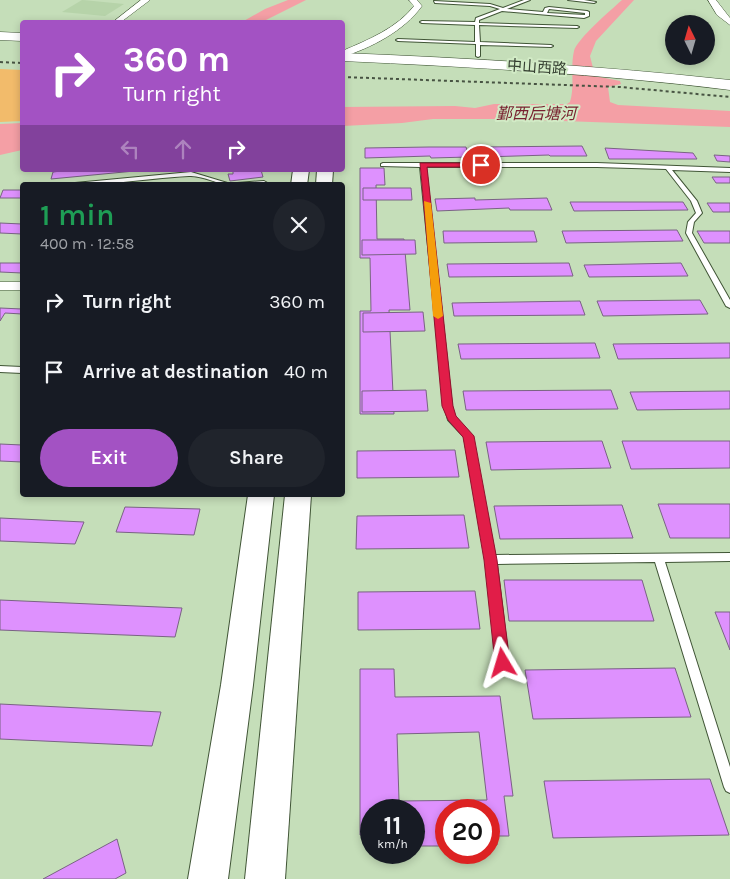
<!DOCTYPE html>
<meta charset="utf-8">
<style>
:root{--surface:#171b24;--page:#20242c;--text:#f1f3f6;--muted:#9ea1a6;--accent:#a352c3}
body{margin:0;font-family:Karla,"Noto Sans SC",sans-serif;background:var(--page);color:var(--text);height:100vh;display:flex;flex-direction:column;font-size:19px;white-space:nowrap}
*{box-sizing:border-box;margin:0}
p{font-size:16px;color:var(--muted)}
.icon{flex:none;width:28px;height:28px;fill:none;stroke:currentColor;stroke-width:2;stroke-linecap:round;stroke-linejoin:round}
.map{position:relative;flex:1;overflow:hidden}
.sheet{position:absolute;left:20px;top:182px;width:325px;height:315px;display:flex;flex-direction:column;background:var(--surface);border-radius:5px;box-shadow:0 2px 8px #0003}
.sheet>*{flex:none}
.top-card{position:absolute;left:20px;top:20px;width:325px;height:152px;border-radius:5px;box-shadow:0 2px 8px #0003;background:#a352c3;color:#fff;overflow:hidden}
.needle{width:32px;rotate:355deg}
.tools{position:absolute;left:665px;top:15px;display:grid;gap:10px}
.tools a{display:grid;place-items:center;width:50px;height:50px;border-radius:50%;background:var(--surface);box-shadow:0 2px 8px #0003;font-size:25px}
.speed{position:absolute;left:360px;top:799px;display:flex;gap:10px;font-size:25px;font-weight:700;text-align:center}
.speed>*{display:grid;place-content:center;width:65px;height:65px;border-radius:50%;background:var(--surface);box-shadow:0 2px 8px #0003;line-height:1}
.speed small{font-size:12px;font-weight:400}
.speed .limit{border:8px solid #d22;background:#fff;color:#111}
.pin{position:absolute;display:grid;place-items:center;width:42px;height:42px;color:#fff;margin:-21px;border:2px solid #fff;border-radius:50%;box-shadow:0 1px 5px #0007}
.me{position:absolute;width:55px;margin:-28px;rotate:353deg;stroke-linejoin:round;filter:drop-shadow(0 0 4px #0008)}
.turn{display:flex;align-items:center;gap:18px;height:105px;padding:0 20px;font-size:22px}
.turn .icon{width:65px;height:65px;stroke-width:2.5}
.turn b{display:block;font-size:35px;line-height:42px}
.lanes{display:flex;align-items:center;height:48px;padding:0 20px;background:#0003;justify-content:center;gap:25px;direction:ltr}
.lanes .off{opacity:.35}
.round{display:grid;place-items:center;flex:none;width:52px;height:52px;border-radius:26px;background:var(--page)}
.overview{display:flex;align-items:center;justify-content:space-between;height:85px;padding:0 20px}
h1{font-size:30px;font-weight:600;line-height:38px;color:#1e9e55}
.button{display:flex;gap:10px;margin-top:auto;padding:10px 20px}
.button a{flex:1;height:58px;border-radius:30px;background:var(--accent);color:#fff;font-size:20px;font-weight:600;line-height:58px;text-align:center}
.button a+a{background:var(--page);color:var(--text)}
ul{padding:0;list-style:none}
li{display:flex;align-items:center;gap:15px;height:70px;padding:0 20px}
li div{flex:1}
li b{display:block;font-size:19px}
li em{font-style:normal}
.map>svg:first-child{display:block}
</style>
<div class="map">
<svg width="730" height="879" viewBox="0 0 730 879">
<rect width="100%" height="100%" fill="#c5deb9"/>
<path fill="#b6d3a9" d="M82,0h1l41,4 -19,12 -43,-4z"/>
<path fill="#f2bb6b" d="M0,69l22,1v51l-22,1z"/>
<g fill="#f49fa5">
<path d="M288,0h18l-44,22h-20l23,-13z"/>
<path d="M622,0h12l-38,41 -6,15 5,20 25,5 1,3 -13,3 2,15 8,3 112,6v16l-225,-8h-72l-31,4 -59,3 -1,-19 113,-1 20,2 19,-4h73l3,-2c5,-16 0,-34 4,-51 3,-12 37,-41 48,-51z"/>
<path d="M22,123v27l-22,5v-31z"/>
</g>
<g fill="#de91fe" stroke="#796383" fill-rule="evenodd">
<path d="M582,146l5,10h-37l-1,-1 -65,2 -3,-10z"/>
<path d="M429,147h37l3,10 -38,1 -1,-2 -65,2v-10z"/>
<path d="M605,148l88,5 4,6h-88z"/>
<path d="M714,155l16,1v6l-13,-1z"/>
<path d="M360,168h24l1,17h-9l1,54h27l6,71h-21l5,104h-34v-103h11l-1,-53h-10z"/>
<path d="M69,170h76l-94,9 2,-7z"/>
<path d="M233,170h28l2,7 -33,4 -2,-7h5z"/>
<path d="M712,177h18v6h-14z"/>
<path d="M363,188h48l1,12h-49z"/>
<path d="M3,190h19v8h-22z"/>
<path d="M475,198v2l72,-2 5,12h-42l-1,-2 -72,3 -2,-12z"/>
<path d="M570,202h113l5,8 -114,1z"/>
<path d="M707,203h23v9h-17z"/>
<path d="M0,223l22,1v10l-22,-1z"/>
<path d="M677,230l6,11 -117,2 -4,-12z"/>
<path d="M443,231h91l3,11 -93,1z"/>
<path d="M697,231h33v12h-26z"/>
<path d="M362,240h53l1,14 -54,1z"/>
<path d="M0,263h22v10l-22,-1z"/>
<path d="M569,263l4,13 -124,1 -2,-13z"/>
<path d="M681,263l7,13 -99,1 -5,-12z"/>
<path d="M700,300l8,14 -105,2 -6,-15z"/>
<path d="M580,301l5,14 -131,1 -2,-13z"/>
<path d="M0,308l22,1v5l-17,-1 -5,8z"/>
<path d="M423,312l2,19 -62,1v-19z"/>
<path d="M595,343l5,15 -139,1 -3,-15z"/>
<path d="M730,343v15l-112,1 -5,-15z"/>
<path d="M426,390l2,21 -66,1v-21z"/>
<path d="M611,390l7,19 -152,1 -3,-19z"/>
<path d="M730,391v18l-93,1 -7,-18z"/>
<path d="M602,441l9,27 -120,2 -5,-28z"/>
<path d="M622,441h108v27l-99,1z"/>
<path d="M0,444l22,1v17l-22,-1z"/>
<path d="M455,450l4,27 -102,1v-27z"/>
<path d="M658,504h72v34h-60z"/>
<path d="M622,505l11,33 -133,1 -6,-33z"/>
<path d="M125,507l75,2 -6,26 -78,-3z"/>
<path d="M464,515l5,33 -113,1 1,-33z"/>
<path d="M0,518l84,4 -9,22 -75,-3z"/>
<path d="M504,580h138l12,41h-145z"/>
<path d="M475,591l5,38 -122,1v-38z"/>
<path d="M0,600l182,8 -7,29 -175,-7z"/>
<path d="M715,612h15v38z"/>
<path d="M675,668l16,49 -158,2 -8,-49z"/>
<path d="M360,669h34l1,28 105,-1 13,100h-9l5,40h-13l1,9h-8v-35h-43v36h-32v-36h-43v25h-11zM479,732l8,68 -88,1 -2,-67z"/>
<path d="M0,704l161,8 -9,34 -152,-7z"/>
<path d="M710,779l19,56 -176,3 -9,-57z"/>
<path d="M117,839l9,34 -11,6h-72z"/>
</g>
<g fill="none" stroke-linecap="round" stroke-linejoin="round">
<defs>
<g id="lane">
<path d="M524,0h6l-23,9 36,3 2,-4 4,-1 38,4 2,1v4l-5,2 -82,-7 -23,9v3l98,3 2,1 -2,1 -98,-3 1,17 71,3 2,1 -2,1 -71,-2v11l-2,1 -2,-1v-12l-78,-3 -2,-1 2,-1 77,3v-17l-53,-2 -2,-1 2,-1 53,1 1,-4 24,-9 -10,-3 -55,-3 -1,-2 56,3 13,4zM549,9l36,4v2l-38,-2z"/>
<path d="M568,0h16l12,2 -2,1z"/>
<path d="M383,163h214l133,5v4l-58,-2 25,31 5,12 -8,9 -2,11 38,67v8l-4,-2 -40,-73 2,-11 8,-9 -5,-12 -25,-32 -69,-2h-171l26,239 3,11 17,19 23,119 235,-2v8l-65,1 65,205v26l-4,-2 -2,-4 -69,-225 -158,2 12,99 -2,4 -4,2 -4,-2 -2,-4 -11,-103 -22,-123 -16,-17 -4,-14 -24,-239 -39,-1v-2z"/>
<path d="M191,172l43,13c-17,0 -31,-10 -45,-9 -39,2 -78,9 -117,9l3,-2z"/>
<path d="M264,181l7,4h-37l3,-2z"/>
<path d="M0,366l22,1v6l-22,-1z"/>
</g>
<g id="street">
<path d="M141,0h9l-29,22h-8z"/>
<path d="M409,0h8l5,6c-18,25 -51,42 -80,51v-6c26,-11 55,-23 72,-45z"/>
<path d="M708,0h8l14,18v7l-13,-10z"/>
<rect x="0" y="282" width="22" height="8"/>
</g>
<g id="secondary">
<path d="M293,170h16l-2,15h-16z"/>
<path d="M317,170h16l-1,15h-16z"/>
<path d="M248,495h26l-21,190 -25,194h-40l33,-194z"/>
<path d="M285,495h26l-26,384h-40z"/>
</g>
<g id="primary">
<path d="M0,32l22,1v8l-22,-1z"/>
<path d="M342,53c130,5 259,13 388,27v10c-129,-16 -258,-23 -388,-29z"/>
</g>
</defs>
<use href="#lane" stroke="#405536" stroke-width="2"/>
<use href="#street" stroke="#405536" stroke-width="1"/>
<use href="#secondary" stroke="#405536" stroke-width="2"/>
<use href="#primary" stroke="#405536" stroke-width="1"/>
<use href="#lane" fill="#fff" fill-rule="evenodd"/>
<use href="#street" fill="#fff" fill-rule="evenodd"/>
<use href="#secondary" fill="#fff" fill-rule="evenodd"/>
<use href="#primary" fill="#fff" fill-rule="evenodd"/>
<g stroke="#475342" stroke-width="2" stroke-dasharray="3 3" stroke-linecap="butt">
<path d="M0,62l22,1"/>
<path d="M342,77l278,10 110,10"/>
</g>
</g>
<path fill="#e11d48" stroke="#92132f" d="M420,163h61l4,2 -4,2h-54l26,239 3,10 18,20 23,124 13,103 -2,5 -5,2 -5,-2 -3,-5 -11,-103 -21,-123 -15,-17 -6,-14z"/>
<path fill="#f59e0b" d="M424,201l7,2 12,113 -5,3 -5,-3z"/>
<g text-anchor="middle" dominant-baseline="central" stroke-width="4" stroke-linejoin="round" paint-order="stroke">
<g font-size="15" fill="#364032" stroke="#d2ebc6">
<text transform="translate(537 67) rotate(4)">中山西路</text>
</g>
<g font-size="16" font-style="italic" fill="#78222f" stroke="#d2ebc6">
<text x="536" y="113">鄞西后塘河</text>
</g>
</g>
</svg>
<div class="tools">
<a><svg class="needle" viewBox="-14 -14 28 28"><path d="M0-13l5 13h-10z" fill="#e53935"/><path d="M0 13l5-13h-10z" fill="#9ea1a6"/></svg></a>
</div>
<div class="speed"><div>11<small>km/h</small></div><div class="limit">20</div></div>
<div class="pin" style="left:481px;top:165px;background:#d93025"><svg class="icon" aria-label="arrive" viewBox="0 0 24 24"><path d="M6 21V4h12l-3 4 3 4H6"/></svg></div>
<svg class="me" style="left:503px;top:663px" viewBox="-20 -20 40 40"><path d="M0-17L14 15 0 8-14 15z" fill="#e11d48" stroke="#fff" stroke-width="4"/></svg>
<div class="top-card">
<div class="turn"><svg class="icon" aria-label="right" viewBox="0 0 24 24"><path d="M7 20v-9h11M14 6l5 5-5 5"/></svg><div><b>360 m</b>Turn right</div></div>
<div class="lanes"><svg class="icon off" aria-label="left" viewBox="0 0 24 24"><path d="M17 20v-9H6M10 6l-5 5 5 5"/></svg><svg class="icon off" aria-label="ahead" viewBox="0 0 24 24"><path d="M12 20V5M6 11l6-6 6 6"/></svg><svg class="icon" aria-label="right" viewBox="0 0 24 24"><path d="M7 20v-9h11M14 6l5 5-5 5"/></svg></div>
</div>
<section class="sheet">
<div class="overview"><div><h1>1 min</h1><p>400 m · 12:58</p></div><a class="round"><svg class="icon" aria-label="close" viewBox="0 0 24 24"><path d="M6 6l12 12M18 6L6 18"/></svg></a></div>
<ul>
<li><svg class="icon" aria-label="right" viewBox="0 0 24 24"><path d="M7 20v-9h11M14 6l5 5-5 5"/></svg><div><b>Turn right</b></div><em>360 m</em></li>
<li><svg class="icon" aria-label="arrive" viewBox="0 0 24 24"><path d="M6 21V4h12l-3 4 3 4H6"/></svg><div><b>Arrive at destination</b></div><em>40 m</em></li>
</ul>
<div class="button"><a>Exit</a><a>Share</a></div>
</section>
</div>
